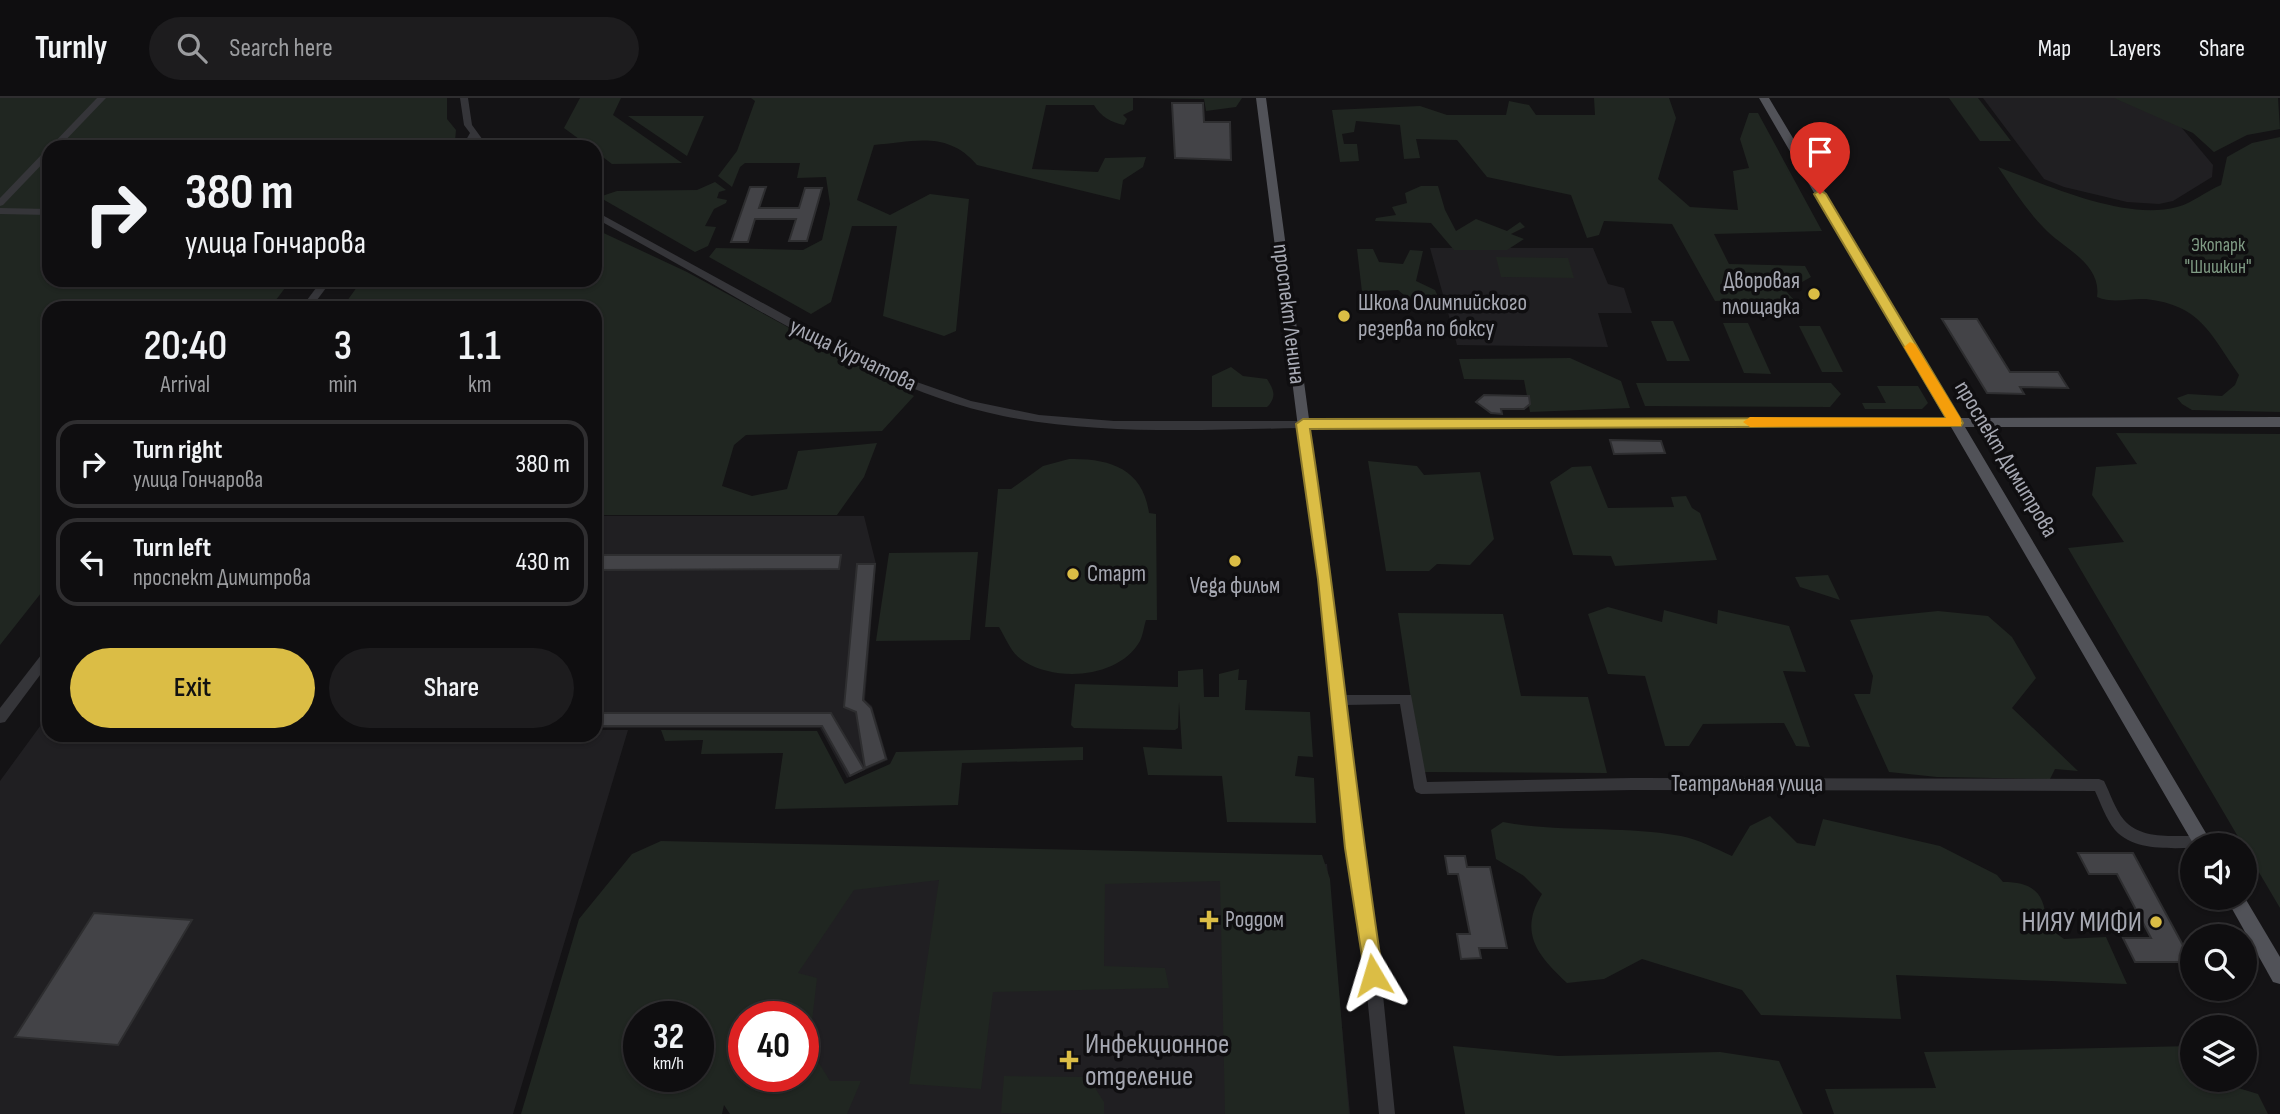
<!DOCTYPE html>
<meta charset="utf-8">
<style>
:root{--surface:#0f0e10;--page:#1d1c1e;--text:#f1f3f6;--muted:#9b9c9f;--line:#2f2e30;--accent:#dbbd45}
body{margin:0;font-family:"Sofia Sans Condensed",sans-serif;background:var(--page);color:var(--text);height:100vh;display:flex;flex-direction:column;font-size:26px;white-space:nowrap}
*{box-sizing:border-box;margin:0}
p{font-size:23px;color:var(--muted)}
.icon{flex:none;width:38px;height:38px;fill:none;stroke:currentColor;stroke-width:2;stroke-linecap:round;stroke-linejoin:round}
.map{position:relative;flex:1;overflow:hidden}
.panel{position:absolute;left:42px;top:203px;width:560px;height:441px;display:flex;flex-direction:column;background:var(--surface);border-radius:21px;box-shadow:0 2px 5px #0004,0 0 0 2px var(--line)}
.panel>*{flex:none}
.guide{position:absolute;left:42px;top:42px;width:560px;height:147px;border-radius:21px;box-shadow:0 2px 5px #0004,0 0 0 2px var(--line);background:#0f0e10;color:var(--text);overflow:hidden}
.buttons{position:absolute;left:2180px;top:735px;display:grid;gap:14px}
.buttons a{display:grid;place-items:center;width:77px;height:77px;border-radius:50%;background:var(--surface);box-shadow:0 2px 5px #0004,0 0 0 2px var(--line);font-size:35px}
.speed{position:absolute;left:623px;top:903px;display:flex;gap:14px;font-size:35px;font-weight:700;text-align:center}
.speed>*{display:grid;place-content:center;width:91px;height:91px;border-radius:50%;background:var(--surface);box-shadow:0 2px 5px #0004,0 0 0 2px var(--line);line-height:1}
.speed small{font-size:18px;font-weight:400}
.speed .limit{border:10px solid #d22;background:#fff;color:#111}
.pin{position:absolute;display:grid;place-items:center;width:60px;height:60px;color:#fff;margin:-72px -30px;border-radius:50% 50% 50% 0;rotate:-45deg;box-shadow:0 0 7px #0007}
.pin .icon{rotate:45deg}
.me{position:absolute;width:77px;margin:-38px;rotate:353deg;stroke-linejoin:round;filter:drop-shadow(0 0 5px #0008)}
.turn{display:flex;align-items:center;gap:24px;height:147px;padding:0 28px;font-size:32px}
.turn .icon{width:91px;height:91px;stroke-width:2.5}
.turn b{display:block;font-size:49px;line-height:60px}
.eta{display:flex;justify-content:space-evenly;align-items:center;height:119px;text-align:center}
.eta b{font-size:42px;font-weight:600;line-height:49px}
.primary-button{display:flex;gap:14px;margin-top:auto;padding:14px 28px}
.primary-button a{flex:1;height:80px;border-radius:42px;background:var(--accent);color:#111;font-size:28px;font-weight:600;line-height:80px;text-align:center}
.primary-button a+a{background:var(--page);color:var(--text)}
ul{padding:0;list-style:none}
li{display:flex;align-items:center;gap:21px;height:88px;margin:0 14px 10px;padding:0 14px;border:4px solid var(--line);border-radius:21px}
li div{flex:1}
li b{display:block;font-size:26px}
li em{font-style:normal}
header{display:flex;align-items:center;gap:42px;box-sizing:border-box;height:98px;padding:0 35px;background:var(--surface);border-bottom:2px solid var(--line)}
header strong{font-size:33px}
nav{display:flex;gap:38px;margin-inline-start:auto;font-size:24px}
.search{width:490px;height:63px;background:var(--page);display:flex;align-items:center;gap:18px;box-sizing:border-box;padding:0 24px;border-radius:38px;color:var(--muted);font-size:26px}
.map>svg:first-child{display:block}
</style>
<header>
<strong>Turnly</strong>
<div class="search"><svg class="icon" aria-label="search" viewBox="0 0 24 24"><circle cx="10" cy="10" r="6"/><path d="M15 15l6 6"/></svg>Search here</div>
<nav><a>Map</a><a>Layers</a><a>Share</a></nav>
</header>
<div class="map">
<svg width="2280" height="1016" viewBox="0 0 2280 1016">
<rect width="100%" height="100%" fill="#141315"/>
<g fill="#201f22">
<path d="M1983,0h132l56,17 42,50 -1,12 -39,24 -14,3 -32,-2 -63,-15 -20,-8z"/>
<path d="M1430,150h163l15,36 16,4 8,25h-34l10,34 -151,-2z"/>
<path d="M595,418h269l12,48 -11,136 7,6 16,54 -41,18 -27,-50h-225z"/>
<path d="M46,620h3v17h546v-5h33l-115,384h-513v-333z"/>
<path d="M788,766h539l23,250h-618l12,-38h59v-59h-49z"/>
</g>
<g fill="#202621" fill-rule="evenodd">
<path d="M0,0h447v21l9,11 -1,11 -10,6h-396v133h242l-21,28h-221v275l-49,62z"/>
<path d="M580,0h41l-8,17 69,48 -70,1 -17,-13v-4h-5l-26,-19z"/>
<path d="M751,0h491l-6,9 -30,4 -2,-12 -71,-1v12l-10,5 4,4 -3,6c-12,-2 -24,-9 -30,-20h-48l-14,64 66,3 7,-14 41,-1 -3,10 -20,13 -3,20 -143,-35c-30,-35 -63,-23 -103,-20l-17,55 33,15 40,-21 39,5 -13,132 -12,5 -61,-20 14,-90h-45l-21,76 -20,12 -102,-57 7,-9 87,2 19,-10 8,-36 -4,-27 -29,1 3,-15h-55l-5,4 -8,20 -14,-11 19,-25 18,-50z"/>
<path d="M1594,0h75l7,20 -18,61 32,28 48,3 -5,-39 16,-3 -9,-29 9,-26h9l64,118 -108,3 15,30 76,2 6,11 -25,14 17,19h-22l-14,-11 -52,2 -43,-77 -68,-3 -5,14 -12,3 -16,-43 -84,-18 -30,-37 -41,-1 4,19 -16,1 -4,-34 -44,-4 -2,11 -12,2 2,10h13l2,17 -19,1 -8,-52 88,-4 27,9h59l3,-14 20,4 7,10h59z"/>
<path d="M1949,0h29l33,43h-31z"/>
<path d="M2114,0h164l2,31 -33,6 -33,17 -21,-19z"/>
<path d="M628,18h76l-17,40z"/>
<path d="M2280,39v275l-88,-2 -10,-6 -5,-6 11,-4 34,2 13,-11 4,-10c-29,-42 -39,-70 -93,-76 -18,-1 -32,5 -49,-2 5,-34 -35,-49 -53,-69 -18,-18 -32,-41 -46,-61 49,18 126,54 179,40 16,-4 29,-16 44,-22l6,-28 25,-14z"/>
<path d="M715,84l11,8 -7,2 -2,6 10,2 -1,3 -12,6 -9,17 11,1 -8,19 -13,6 -96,-55 18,-6 80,-1z"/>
<path d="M1421,88h17l7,24 11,21 20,-12 31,12 13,-9 5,5 -14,7 13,5 -17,11h-53l-23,-27 -56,-2 1,-3 20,-3 -4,-8 15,-4 -2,-10z"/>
<path d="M595,131l92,43 227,124 -32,35 -136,4 -12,10 -12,41 30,10 35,-7 11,-38 79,-8 -13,34 -27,38h-242v-207h-253l20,-28h233z"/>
<path d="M1357,151h16l6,13 24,2 7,-14 13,1 -7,30 19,9 3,7 -23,7 -17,-14 -36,2z"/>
<path d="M1496,159l72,1 6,20 -73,-1z"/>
<path d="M1651,223h22l17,40h-23z"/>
<path d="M1723,225h25l23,51 -27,-1z"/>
<path d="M1799,228h21l23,46h-21z"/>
<path d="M1570,260l51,23 9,27 -100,4 -6,-32 -60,-1 -5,-20z"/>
<path d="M1231,269l12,9 24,3c7,11 10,18 0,28h-55v-31z"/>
<path d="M1636,285h195l10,11 -11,13 -185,-1z"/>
<path d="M1877,288h41l10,17 -6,6h-57l-3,-6h24z"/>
<path d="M2116,335l164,1v474l-212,-360 56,-6 -32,-47 4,-28 41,-3z"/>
<path d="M1069,361c41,-1 74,10 80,54l7,1 1,106h-11c-2,6 -3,15 -6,21 -21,37 -82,41 -115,21 -14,-8 -18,-22 -26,-35h-14l13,-138h13l32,-23z"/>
<path d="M1368,363l49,5 7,9 56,-3 14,67 -24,26 -33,-1 -8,7h-43z"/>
<path d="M1591,368l17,42 66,-1 -3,-10 15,-1 6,12 8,5 17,47 -102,6 -4,-10 -38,-1 -23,-73 22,-15z"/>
<path d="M978,454l-8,88 -94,1 13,-88z"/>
<path d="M1828,477l12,25 -40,-13 -5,-10z"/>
<path d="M1608,509l54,15 2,-12 53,14 1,-14 71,16 17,46 -23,-1 27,76 -14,-1 -12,-23 -81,1 -14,22h-24l-20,-70 -37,-2 -20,-60z"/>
<path d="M1938,513l50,5 24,21 24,41 -24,30 66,63 -23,-2 -5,10 -113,-2 -48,-5 -35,-78h16l3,-18 -23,-56z"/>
<path d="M1398,515l105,1 18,82 67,1 19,76 -185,-1z"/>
<path d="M1203,571l1,28h15v-23l20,-5 -1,11h9l-2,30 65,2 3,45 -15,-1 -3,20 19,2 2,45 -89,-1 -5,-46 -74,-1 -5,-28 39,2 -3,-47 -1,26 -3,2 -101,-2 -3,-3 4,-41 103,3v-16z"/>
<path d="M661,632l156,1 28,53 45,-20 6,-12 187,-5v13l-121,3 -4,42 -183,4 8,-56 -82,1 2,-14 -38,1z"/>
<path d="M1770,718l27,27 18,3 8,-27 117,27 57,29 6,7c29,0 42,10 43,40l-4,1 22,16 42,-2 21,47 -231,-9 5,44 -140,-4 -19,-25 -100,-31 -38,20 -37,4c-29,-27 -49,-50 -25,-89l-18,-18 -28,-17 -5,-29 12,-8c59,11 119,3 178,14 17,3 35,13 51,20l18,-30z"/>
<path d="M661,743l661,14 8,24 19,235h-124l-5,-233 -115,3 -1,82 61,2 4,20 -176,4 -12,97 -72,-5 30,-204 -85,10 -56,83 19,5 -8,69 21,34h31l-14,33h-117l-6,-9 -2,9h-201l58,-195 53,-65zM639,919h59v59h-59zM744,919h59v59h-59z"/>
<path d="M1453,948l105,10 162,-4 59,9 24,53h-338z"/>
<path d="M2193,948v34h30l2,4 33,10 10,20h-434l-9,-25 111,-1 -12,-36z"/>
<path d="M1004,978l84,1 16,25v12l-103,-1z"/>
</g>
<g fill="#434347" stroke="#2e2e30" stroke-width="2">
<path d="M1172,5h31l1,19h26l1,38 -56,-2z"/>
<path d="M750,89h16l-7,21h40l6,-20h17l-15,53h-18l7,-22h-41l-7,23h-17z"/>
<path d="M1942,221h35l33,53h48l10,16 -48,-1 4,7 -37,-1z"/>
<path d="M1484,297l45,1 1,8 -6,5h-23l1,5 -11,-1 -15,-11z"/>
<path d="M1610,342l51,1 4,12 -51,1z"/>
<path d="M595,457h246l-2,14 -244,1z"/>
<path d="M857,466h18l-12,136 8,8 15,51 -21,9 -9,-56 -12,-5z"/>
<path d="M595,615h236l33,56 -14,7 -28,-50h-227z"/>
<path d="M2078,755h55l59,109h-57l-12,-24h28l-34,-64h-28z"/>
<path d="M1445,758h20l2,11h23l17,81h-28l2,10 -20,1 -4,-25h13l-12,-60h-10z"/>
<path d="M94,815l98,7 -74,125 -103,-8z"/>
</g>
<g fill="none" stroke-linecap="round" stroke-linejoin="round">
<g fill="#353539" fill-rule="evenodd">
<path d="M97,0h9l-47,49h-9z"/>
<path d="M460,0h8l4,27 16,22h-8l-6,-7 -4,7h-8l8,-14 -6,-8z"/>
<path d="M49,51v8l-46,48 -3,1v-8l46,-48z"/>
<path d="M0,110l49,1v6l-49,-1z"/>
<path d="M595,113l257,141 59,28 60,21 68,14 75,6h193l24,158 13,116h67l16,87 205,-4 467,1 5,2c6,12 11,28 20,39 18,21 53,15 78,16l5,2 2,4 -1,3h-15v3c-25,0 -59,3 -78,-18 -9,-11 -14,-26 -20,-39l-463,-1 -211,4 -5,-2 -2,-4 -14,-84 -55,1 16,143 20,127 14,139h-16l-14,-139 -18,-127 -28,-269 -21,-151c-98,2 -198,7 -295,-12 -89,-18 -168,-63 -247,-107 -53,-31 -107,-61 -161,-91z"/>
<path d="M322,182h10l-21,28h-10z"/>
<path d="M49,551v14l-44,59 -5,1v-15l45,-58z"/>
</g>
<g fill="#515258" fill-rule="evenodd">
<path d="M1256,0h10l43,321 636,-1 -186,-320h10l191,320 320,-1v10h-315l248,418h-19l-243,-418h-653z"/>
<path d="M2226,800h19l35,59v27l-7,-2z"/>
</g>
</g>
<path fill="#dbbd45" stroke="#8e7b2d" stroke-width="2" d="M1820,92l6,4 137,229 -2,3 -651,3c28,182 45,365 73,546l-3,7 -7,3 -7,-3 -21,-134 -27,-269 -22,-155 7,-5 643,-1 -132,-224z"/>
<path fill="#f59e0b" d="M1910,244l5,2 46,75v7l-211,1 -7,-5 7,-5 196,1 -42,-71z"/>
<g fill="#dbbd45" stroke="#0f0e10" stroke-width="2.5">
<circle cx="1814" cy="196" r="7"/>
<circle cx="1344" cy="218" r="7"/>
<circle cx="1235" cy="463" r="7"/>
<circle cx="1073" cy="476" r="7"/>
<path d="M1205.5 811.5h7v7h7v7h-7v7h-7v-7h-7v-7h7z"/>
<circle cx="2156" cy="824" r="7"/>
<path d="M1065.5 951.5h7v7h7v7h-7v7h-7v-7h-7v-7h7z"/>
</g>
<g text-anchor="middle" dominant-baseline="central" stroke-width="7" stroke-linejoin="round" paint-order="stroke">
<g font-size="19" fill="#809c85" stroke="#0f0e10">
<text x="2218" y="147">Экопарк<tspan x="2218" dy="22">"Шишкин"</tspan></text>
</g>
<g font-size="23" fill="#a7a9b3" stroke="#0f0e10" text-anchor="start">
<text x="1800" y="183" text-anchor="end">Дворовая<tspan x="1800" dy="26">площадка</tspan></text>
<text x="1358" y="205">Школа Олимпийского<tspan x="1358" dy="26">резерва по боксу</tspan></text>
<text x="1087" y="476">Старт</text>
<text x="1235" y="488" text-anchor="middle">Vega фильм</text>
<text x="1225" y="822">Роддом</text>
</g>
<g font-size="23" fill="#a7a9b3" stroke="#0f0e10">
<text transform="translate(1289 216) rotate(83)">проспект Ленина</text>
<text transform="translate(853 257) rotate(26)">улица Курчатова</text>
<text transform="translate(2006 361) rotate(59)">проспект Димитрова</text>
<text x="1747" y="686">Театральная улица</text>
</g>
<g font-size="28" fill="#a7a9b3" stroke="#0f0e10" text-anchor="end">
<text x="2142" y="824">НИЯУ МИФИ</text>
<text x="1085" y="946" text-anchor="start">Инфекционное<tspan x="1085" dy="32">отделение</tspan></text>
</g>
</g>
</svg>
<div class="buttons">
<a><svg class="icon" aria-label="sound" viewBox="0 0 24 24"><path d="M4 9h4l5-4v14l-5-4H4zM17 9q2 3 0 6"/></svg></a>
<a><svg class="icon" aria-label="search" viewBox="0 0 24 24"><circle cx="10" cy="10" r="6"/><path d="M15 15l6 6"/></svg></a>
<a><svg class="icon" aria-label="layers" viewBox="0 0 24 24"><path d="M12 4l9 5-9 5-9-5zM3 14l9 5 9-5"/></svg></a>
</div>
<div class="speed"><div>32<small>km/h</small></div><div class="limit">40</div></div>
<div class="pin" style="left:1820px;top:96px;background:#d93025"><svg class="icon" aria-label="arrive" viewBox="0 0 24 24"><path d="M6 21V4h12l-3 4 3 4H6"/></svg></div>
<svg class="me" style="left:1373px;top:877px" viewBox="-20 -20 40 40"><path d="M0-17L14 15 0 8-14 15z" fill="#dbbd45" stroke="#fff" stroke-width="4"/></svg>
<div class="guide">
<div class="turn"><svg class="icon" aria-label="right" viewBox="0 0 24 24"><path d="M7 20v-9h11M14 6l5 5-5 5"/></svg><div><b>380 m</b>улица Гончарова</div></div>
</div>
<section class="panel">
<div class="eta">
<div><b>20:40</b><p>Arrival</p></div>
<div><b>3</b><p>min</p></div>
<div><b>1.1</b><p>km</p></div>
</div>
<ul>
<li><svg class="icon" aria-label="right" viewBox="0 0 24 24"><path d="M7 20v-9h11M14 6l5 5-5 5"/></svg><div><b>Turn right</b><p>улица Гончарова</p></div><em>380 m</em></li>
<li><svg class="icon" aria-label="left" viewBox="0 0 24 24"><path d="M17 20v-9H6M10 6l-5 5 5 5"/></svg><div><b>Turn left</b><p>проспект Димитрова</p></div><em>430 m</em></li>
</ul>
<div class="primary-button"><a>Exit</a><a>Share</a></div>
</section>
</div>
